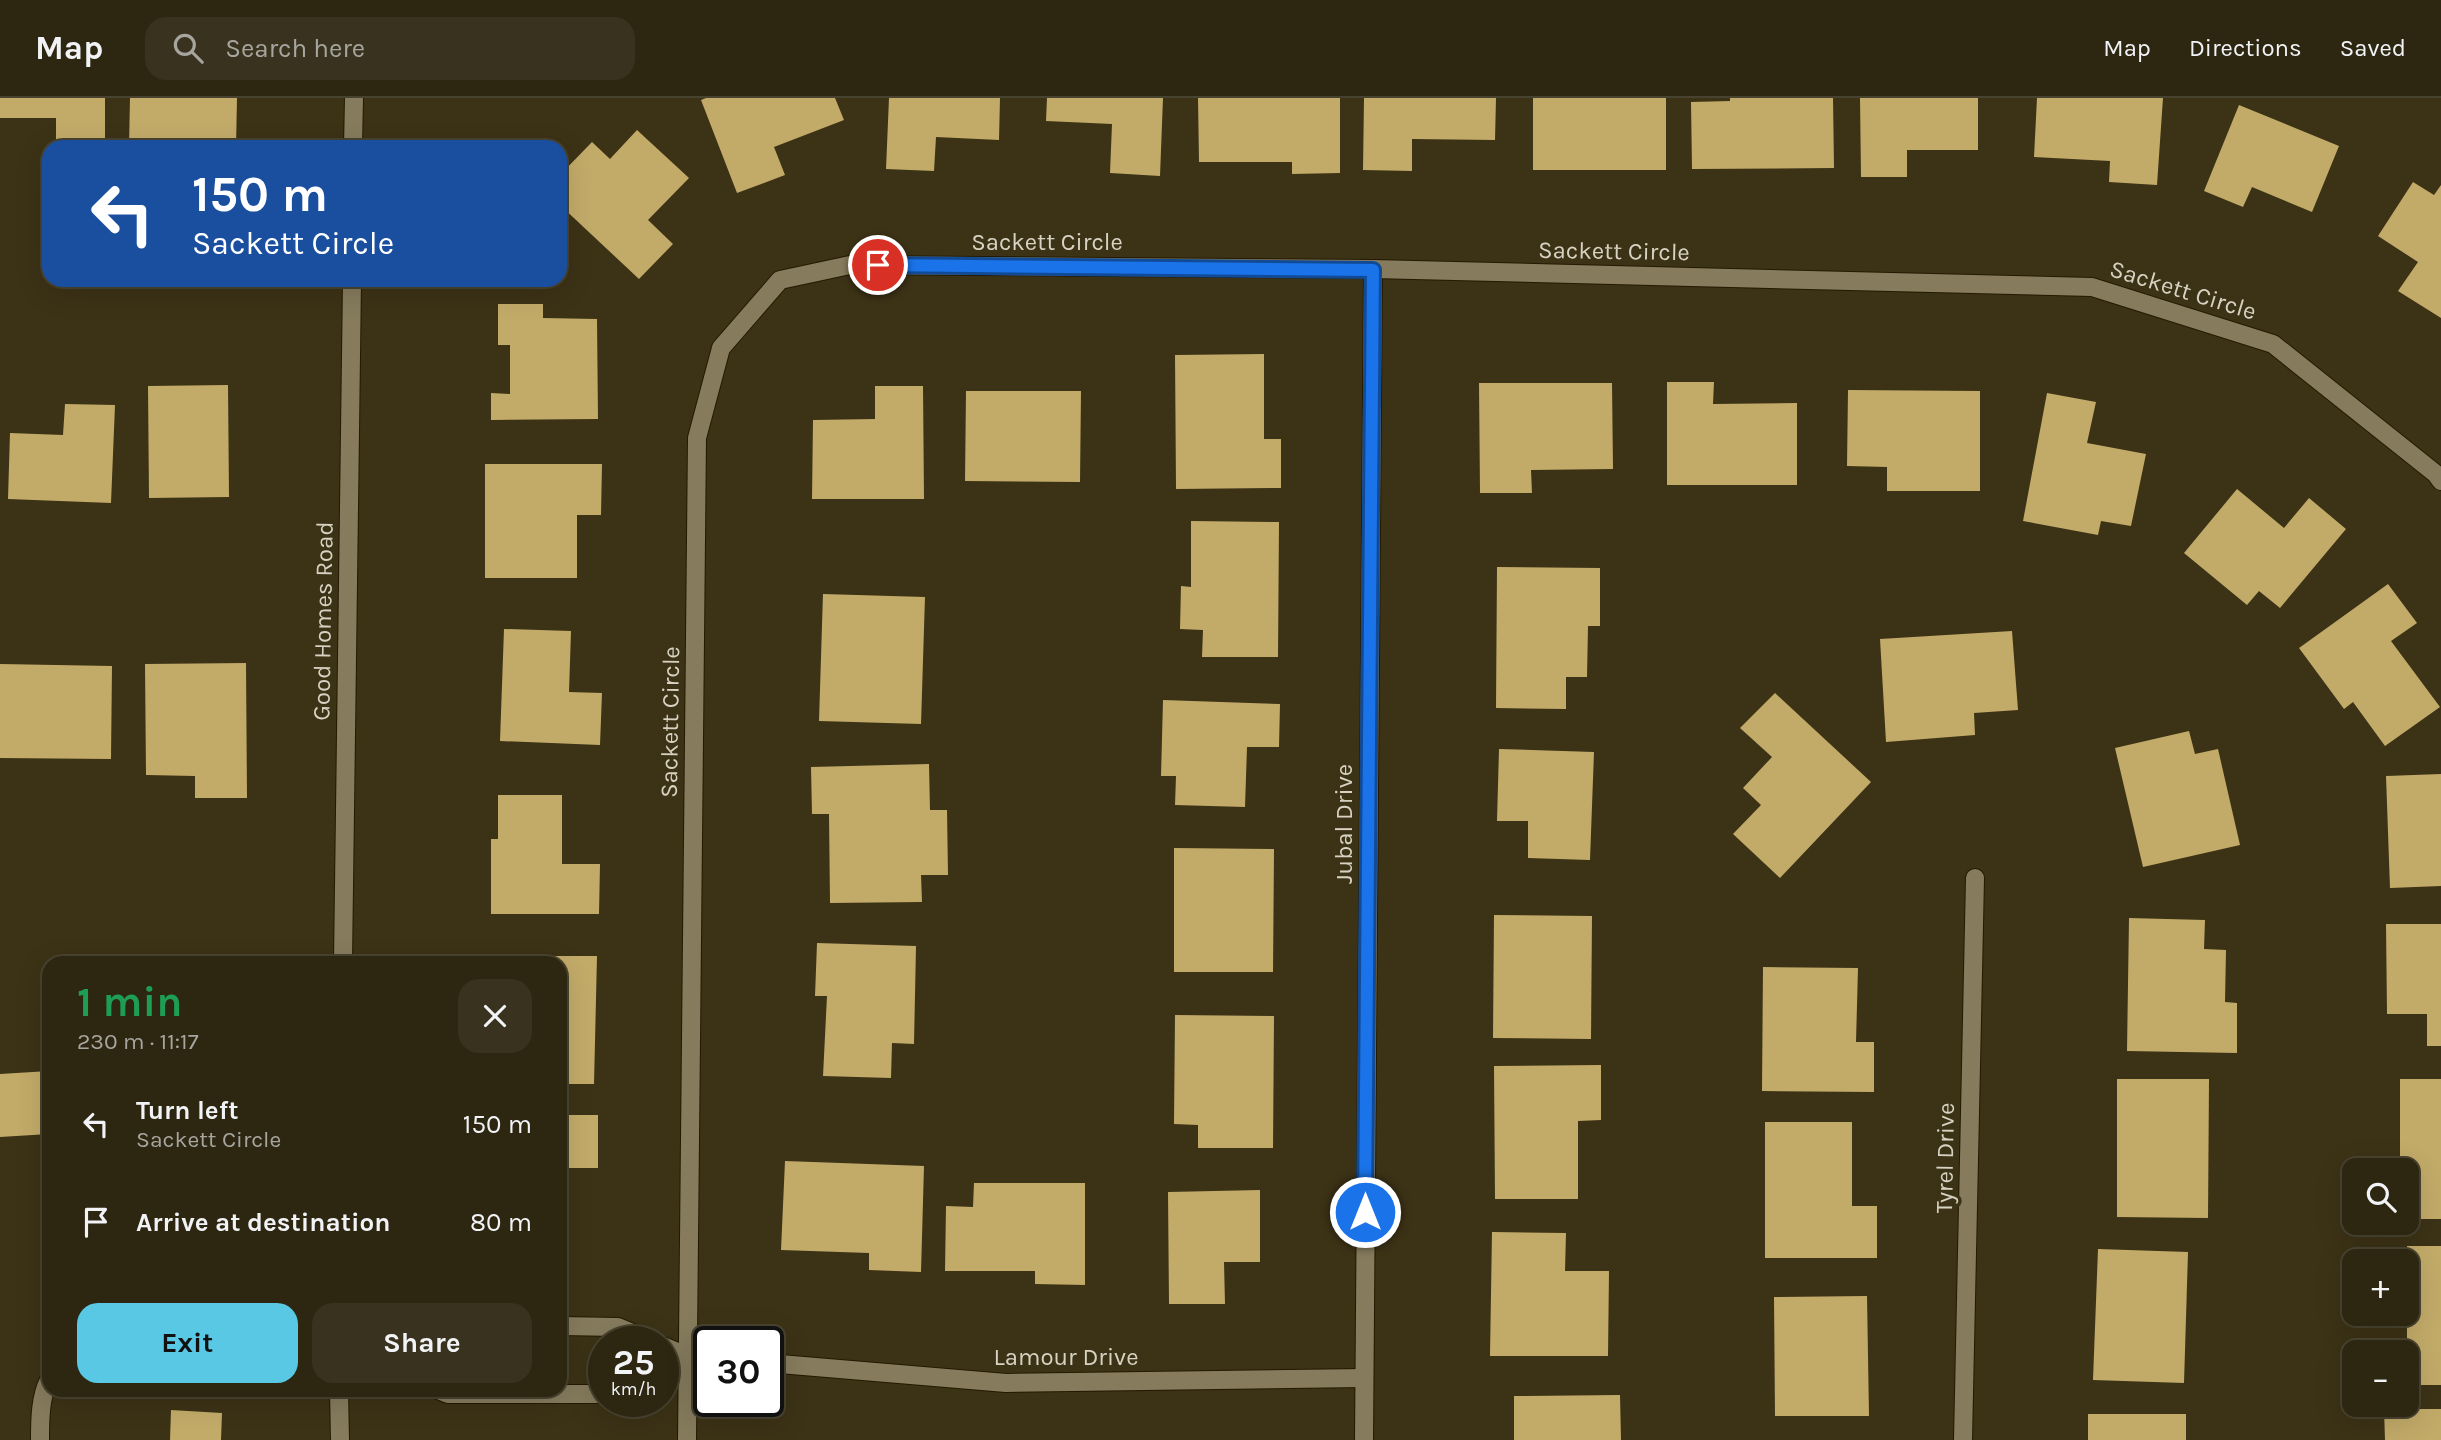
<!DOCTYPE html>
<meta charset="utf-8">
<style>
:root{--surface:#2d2610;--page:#39321e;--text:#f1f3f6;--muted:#a7a59f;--line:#484330;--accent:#59c8e4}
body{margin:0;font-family:Karla,sans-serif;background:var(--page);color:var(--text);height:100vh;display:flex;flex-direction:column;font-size:26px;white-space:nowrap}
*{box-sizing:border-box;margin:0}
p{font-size:23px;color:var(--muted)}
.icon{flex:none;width:38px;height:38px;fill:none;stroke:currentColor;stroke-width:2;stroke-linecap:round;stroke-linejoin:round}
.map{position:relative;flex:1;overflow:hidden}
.details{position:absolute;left:42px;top:858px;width:525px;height:441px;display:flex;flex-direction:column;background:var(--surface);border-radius:21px;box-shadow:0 7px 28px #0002,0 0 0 2px var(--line)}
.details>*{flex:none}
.hud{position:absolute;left:42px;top:42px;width:525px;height:147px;border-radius:21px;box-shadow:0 7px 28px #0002,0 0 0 2px var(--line);background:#1a4fa0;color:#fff;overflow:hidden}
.buttons{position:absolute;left:2342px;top:1060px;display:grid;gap:14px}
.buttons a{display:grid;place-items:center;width:77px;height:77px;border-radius:14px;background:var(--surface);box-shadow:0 7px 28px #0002,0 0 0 2px var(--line);font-size:35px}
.speed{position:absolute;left:588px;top:1228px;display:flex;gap:14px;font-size:35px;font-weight:700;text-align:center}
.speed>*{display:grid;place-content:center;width:91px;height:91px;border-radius:50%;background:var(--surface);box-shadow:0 7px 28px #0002,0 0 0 2px var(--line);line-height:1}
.speed small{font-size:18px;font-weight:400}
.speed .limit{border:4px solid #111;border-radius:10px;background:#fff;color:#111}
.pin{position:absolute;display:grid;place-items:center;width:60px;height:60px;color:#fff;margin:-30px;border:4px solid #fff;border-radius:50%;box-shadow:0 2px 7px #0007}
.me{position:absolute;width:77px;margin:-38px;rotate:0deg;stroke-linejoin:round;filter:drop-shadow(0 0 5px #0008)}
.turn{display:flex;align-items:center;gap:24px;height:147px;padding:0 35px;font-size:32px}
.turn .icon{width:91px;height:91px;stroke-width:2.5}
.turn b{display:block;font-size:49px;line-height:60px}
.round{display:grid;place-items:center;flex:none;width:74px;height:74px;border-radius:21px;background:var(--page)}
.summary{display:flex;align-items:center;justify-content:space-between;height:119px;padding:0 35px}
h1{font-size:42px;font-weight:700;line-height:52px;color:#1e9e55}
.cta{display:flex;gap:14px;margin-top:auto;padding:14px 35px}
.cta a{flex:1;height:80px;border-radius:21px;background:var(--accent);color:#111;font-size:28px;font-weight:700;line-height:80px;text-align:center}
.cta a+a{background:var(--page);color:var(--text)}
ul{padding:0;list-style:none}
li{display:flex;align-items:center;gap:21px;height:98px;padding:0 35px}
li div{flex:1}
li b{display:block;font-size:26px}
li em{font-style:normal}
header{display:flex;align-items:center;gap:42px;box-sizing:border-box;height:98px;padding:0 35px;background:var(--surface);border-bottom:2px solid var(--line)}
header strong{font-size:33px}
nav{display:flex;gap:38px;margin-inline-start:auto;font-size:24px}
.search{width:490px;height:63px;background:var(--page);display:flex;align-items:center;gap:18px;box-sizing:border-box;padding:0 24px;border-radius:21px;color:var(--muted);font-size:26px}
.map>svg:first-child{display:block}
</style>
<header>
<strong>Map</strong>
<div class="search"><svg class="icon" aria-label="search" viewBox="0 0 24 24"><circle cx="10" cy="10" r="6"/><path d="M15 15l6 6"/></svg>Search here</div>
<nav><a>Map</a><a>Directions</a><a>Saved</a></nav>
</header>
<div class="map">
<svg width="2441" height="1342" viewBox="0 0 2441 1342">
<rect width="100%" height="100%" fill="#3c3216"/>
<g fill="#c2ab69">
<path d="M0,0h105v49h-49v-29h-56z"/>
<path d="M130,0h107l-1,49h-107z"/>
<path d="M706,0h129l9,22 -70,27 11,28 -48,18 -36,-93z"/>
<path d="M889,0h111l-1,42 -63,-3 -2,34 -48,-2z"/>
<path d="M1047,0h116l-3,78 -50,-3 2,-49 -66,-3z"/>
<path d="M1198,0h142v75l-48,1v-12h-93z"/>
<path d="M1364,0h132l-1,42 -83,-1v32l-49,-1z"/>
<rect x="1533" y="0" width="133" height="72"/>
<path d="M1730,0h103l1,70 -142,1 -1,-67 39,-1z"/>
<path d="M1860,0h118v52h-71v27h-46z"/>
<path d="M2037,0h126l-6,87 -48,-3 1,-21 -76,-4z"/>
<path d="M2239,7l100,41 -27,66 -60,-25 -9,20 -39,-16z"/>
<path d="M637,32l52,48 -41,42 25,24 -34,35 -79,-74v-30l32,-33 18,17z"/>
<path d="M2413,84l21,13 7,-10v133l-43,-27 20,-29 -40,-26z"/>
<path d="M498,206h45v14l54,1 1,100 -107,1v-27l19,1v-49h-12z"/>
<path d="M1264,256v85h17v49l-105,1 -1,-134z"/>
<path d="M1667,284h47l-1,22 84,-1v82h-130z"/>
<path d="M1479,285h133l1,86 -82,1 1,23h-52z"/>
<path d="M228,287l1,112 -80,1 -1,-112z"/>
<path d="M875,288h48l1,113h-112l1,-79 62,-1z"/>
<path d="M1848,292l132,1v100h-93v-24l-40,-1z"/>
<path d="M966,293h115l-1,91 -115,-1z"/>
<path d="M2047,295l49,9 -9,41 59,11 -15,72 -30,-5 -3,14 -75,-14z"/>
<path d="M65,306l50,1 -4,98 -103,-4 2,-66 53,2z"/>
<path d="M485,366h117l-1,51h-24v63h-92z"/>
<path d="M2237,391l47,39 25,-30 37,31 -66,79 -21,-17 -12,14 -63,-52z"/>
<path d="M1191,423l88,1 -1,135h-76l1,-27 -23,-1 1,-43 10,1z"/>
<path d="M1497,469l103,1v58h-12l-1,51h-21v32l-70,-1z"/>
<path d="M2388,486l29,39 -26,18 49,66 -55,39 -32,-44 -9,7 -45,-61z"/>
<path d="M823,496l102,3 -4,127 -102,-3z"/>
<path d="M504,531l67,2 -2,61 33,1 -2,52 -100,-4z"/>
<path d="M2012,533l6,79 -44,3 1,22 -89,7 -6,-103z"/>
<path d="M246,565l1,135h-52v-22l-49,-1 -1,-111z"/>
<path d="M0,566l112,2 -1,93 -111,-1z"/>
<path d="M1775,595l96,89 -91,96 -47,-44 28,-29 -18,-17 29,-31 -32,-29z"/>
<path d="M1163,602l117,4 -1,43h-32l-2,60 -70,-2 1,-29h-15z"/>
<path d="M2189,633l6,23 23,-5 22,96 -97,22 -28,-119z"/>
<path d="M1499,651l95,3 -4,108 -62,-2v-37h-31z"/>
<path d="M929,666l1,46h17l1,65h-27l1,27 -92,1 -1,-89h-17l-1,-47z"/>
<path d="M2441,676v112l-51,2 -4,-112z"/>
<path d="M498,697h64v69h38l-1,50h-108v-75h7z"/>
<path d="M1174,750l100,1 -1,123h-99z"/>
<path d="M1494,817l98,1 -1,123 -98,-1z"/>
<path d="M2129,820l76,2 -1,29 22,1 -1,52 12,1v50l-110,-2z"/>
<path d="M2386,826h55v122h-14v-32h-40z"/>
<path d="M817,845l99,3 -2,98 -22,-1 -1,35 -68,-2 4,-80h-12z"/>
<path d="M512,858h85l-3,128h-34v-122h-48z"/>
<path d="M1763,869l95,1 -2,74h18v50l-112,-1z"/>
<path d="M1175,917l99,1 -1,132h-75v-23l-24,-1z"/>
<path d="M1601,967v55l-23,1v78h-83l-1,-133z"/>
<path d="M49,973v63l-49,3v-63z"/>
<path d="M2117,981h92l-1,139 -91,-1z"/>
<path d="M2400,981h41v140h-35v-48h-6z"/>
<rect x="560" y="1017" width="38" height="53"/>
<path d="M1765,1024h87v84h25v52h-112z"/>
<path d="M785,1063l139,5 -3,106 -52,-2v-17l-88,-3z"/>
<path d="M974,1085h111v102l-50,-1v-13h-90l1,-65 27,1z"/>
<path d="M1260,1092v72h-36l1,42h-56l-1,-112z"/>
<path d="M1492,1134l74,1 -1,38h44l-1,85h-118z"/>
<rect x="2407" y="1148" width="34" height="139"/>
<path d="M2098,1151l90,3 -4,131 -91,-3z"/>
<path d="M1867,1198l2,120h-94l-1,-119z"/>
<path d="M1620,1297l1,45h-107v-44z"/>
<path d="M2384,1311h57v31h-56z"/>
<path d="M171,1312l51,3 -1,27h-51z"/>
<rect x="2088" y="1316" width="98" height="26"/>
</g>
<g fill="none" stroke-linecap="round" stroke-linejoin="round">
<defs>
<g id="minor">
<path d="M560,1228l58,1 36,15"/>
<path d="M663,1248l24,10 22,2"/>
<path d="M768,1265l238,20 358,-5"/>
<path d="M663,1269l24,-11"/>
<path d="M438,1292l10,4h156"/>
<path d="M40,1342c0,-19 0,-43 9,-60"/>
<path d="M687,1342l10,-1002 24,-90 59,-68 70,-15 523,4 719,18 181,57 163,130 5,7"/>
<path d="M1364,1342l9,-1171"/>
<path d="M1963,1342l12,-562"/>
</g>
<g id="tertiary">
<path d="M353,49l1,-49"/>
<path d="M343,864l9,-682"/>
<path d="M339,1292l1,50"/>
</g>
</defs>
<use href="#minor" stroke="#231a00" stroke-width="20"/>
<use href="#tertiary" stroke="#231a00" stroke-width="20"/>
<use href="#minor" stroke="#867b5d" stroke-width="18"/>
<use href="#tertiary" stroke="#867b5d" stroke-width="18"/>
</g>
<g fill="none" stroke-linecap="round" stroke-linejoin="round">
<defs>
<path id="route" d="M878,167l495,5 -8,942"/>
</defs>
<use href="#route" stroke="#114b97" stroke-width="18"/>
<use href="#route" stroke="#1a73e8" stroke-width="12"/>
</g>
<g text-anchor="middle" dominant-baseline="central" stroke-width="7" stroke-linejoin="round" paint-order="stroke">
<g font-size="24" fill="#d7d2c2" stroke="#3c3216">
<text x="1047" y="144">Sackett Circle</text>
<text transform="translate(1614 153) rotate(1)">Sackett Circle</text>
<text transform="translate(2183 192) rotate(17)">Sackett Circle</text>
<text transform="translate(323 523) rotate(-89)">Good Homes Road</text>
<text transform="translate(670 624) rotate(-89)">Sackett Circle</text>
<text transform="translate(1344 726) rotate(-90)">Jubal Drive</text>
<text transform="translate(1945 1060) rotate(-89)">Tyrel Drive</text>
<text x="1066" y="1259">Lamour Drive</text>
</g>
</g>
</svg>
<div class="buttons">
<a><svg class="icon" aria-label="search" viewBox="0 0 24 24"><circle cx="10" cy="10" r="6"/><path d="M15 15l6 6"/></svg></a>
<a>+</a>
<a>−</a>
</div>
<div class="speed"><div>25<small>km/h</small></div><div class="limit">30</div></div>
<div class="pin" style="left:878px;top:167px;background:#d93025"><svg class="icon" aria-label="arrive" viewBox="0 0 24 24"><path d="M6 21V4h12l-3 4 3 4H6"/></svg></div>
<svg class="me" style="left:1365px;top:1114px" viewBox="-20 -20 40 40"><circle r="17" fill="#1a73e8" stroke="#fff" stroke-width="3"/><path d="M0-11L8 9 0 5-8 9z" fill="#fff"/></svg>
<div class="hud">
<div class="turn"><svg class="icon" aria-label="left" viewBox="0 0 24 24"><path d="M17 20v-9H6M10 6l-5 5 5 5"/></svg><div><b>150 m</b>Sackett Circle</div></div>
</div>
<section class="details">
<div class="summary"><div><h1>1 min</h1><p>230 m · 11:17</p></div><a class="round"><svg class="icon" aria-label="close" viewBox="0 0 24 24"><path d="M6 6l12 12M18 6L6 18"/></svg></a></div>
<ul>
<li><svg class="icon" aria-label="left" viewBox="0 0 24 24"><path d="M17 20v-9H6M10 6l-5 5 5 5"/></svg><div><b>Turn left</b><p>Sackett Circle</p></div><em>150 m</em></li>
<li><svg class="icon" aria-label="arrive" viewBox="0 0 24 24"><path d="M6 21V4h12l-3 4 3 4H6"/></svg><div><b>Arrive at destination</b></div><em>80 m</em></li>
</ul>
<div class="cta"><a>Exit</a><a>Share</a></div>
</section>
</div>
